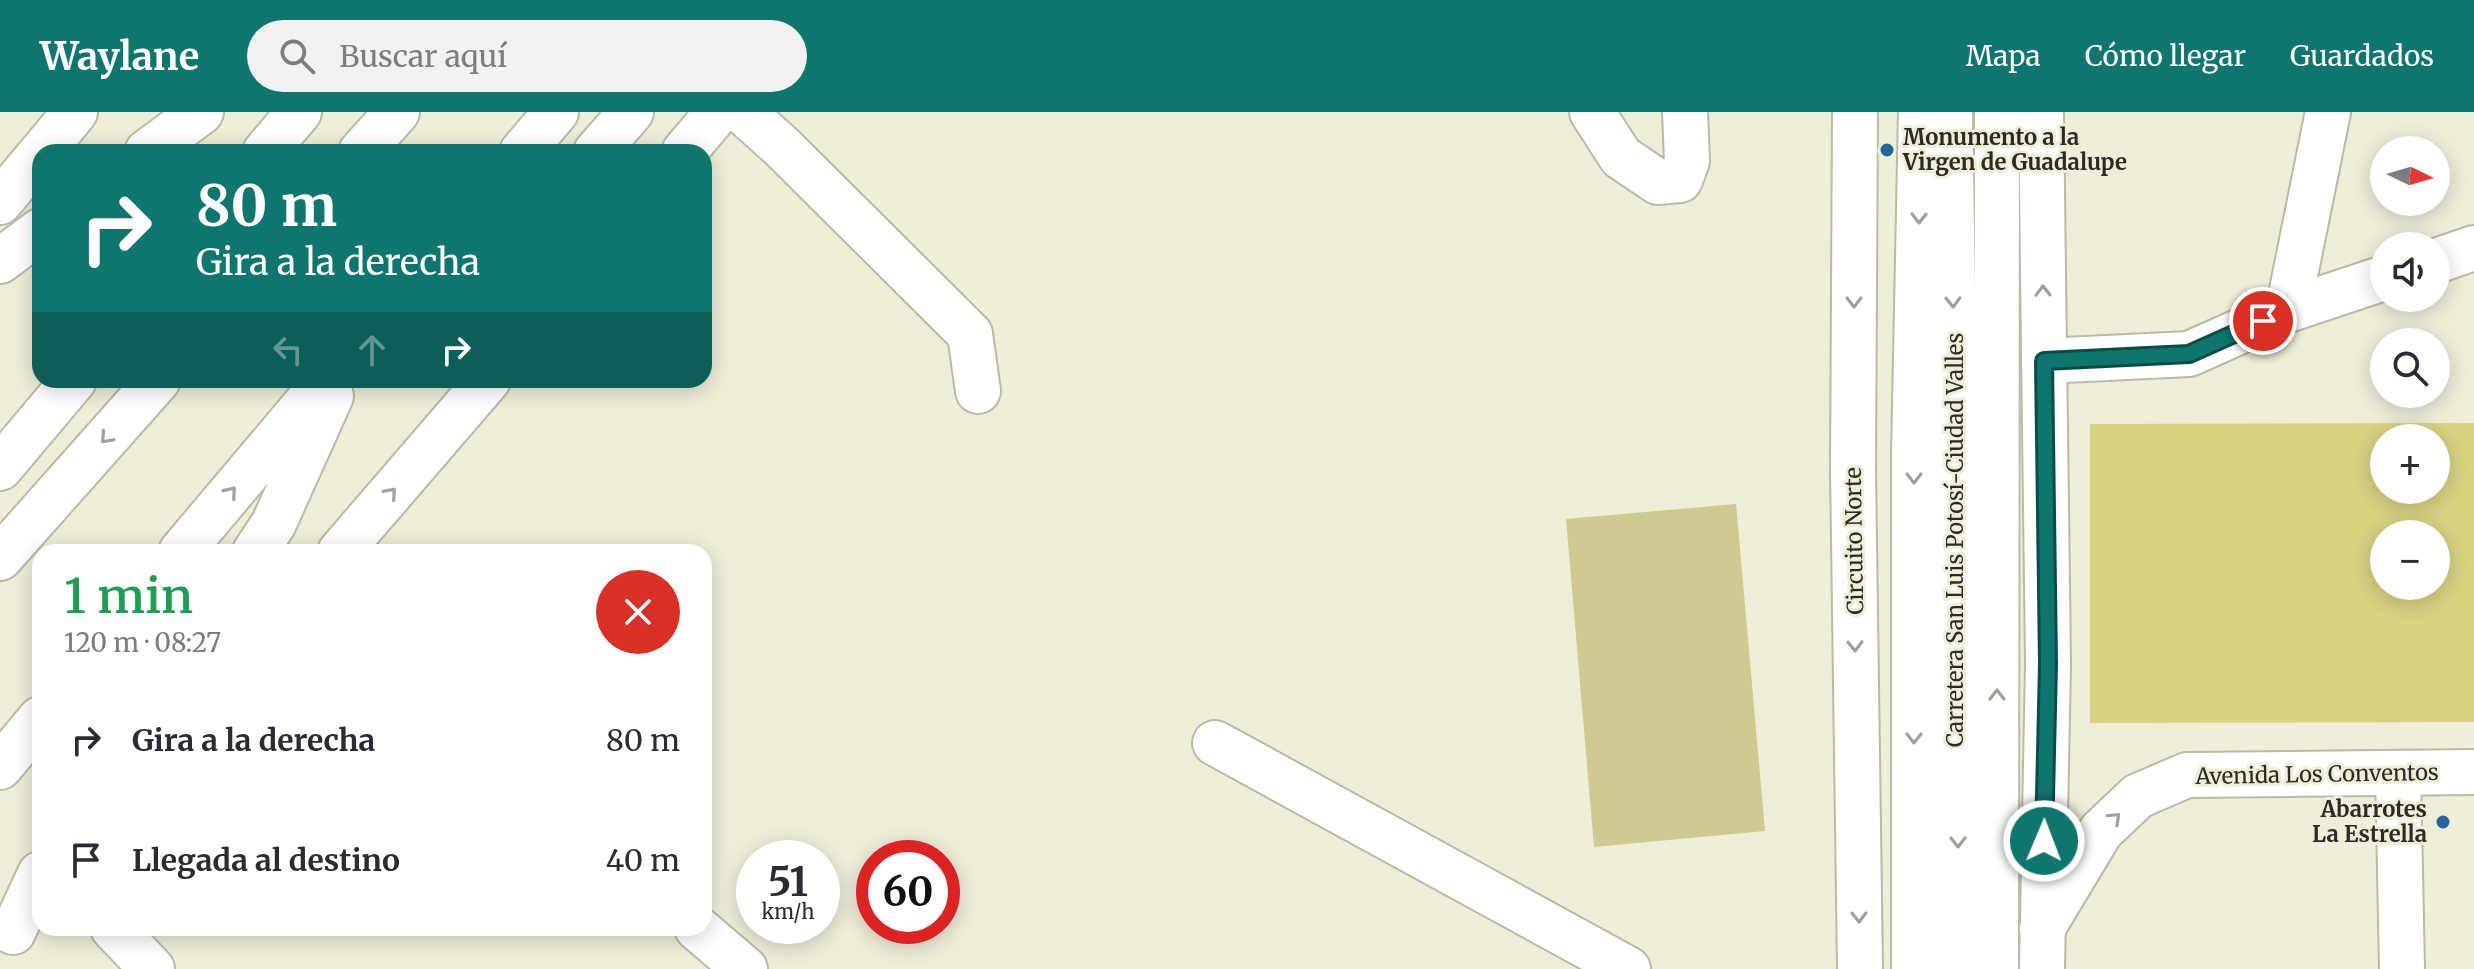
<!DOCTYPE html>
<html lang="es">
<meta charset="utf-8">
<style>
:root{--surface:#fff;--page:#f2f2f3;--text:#2b2b33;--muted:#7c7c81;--accent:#0f766e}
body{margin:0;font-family:Merriweather,serif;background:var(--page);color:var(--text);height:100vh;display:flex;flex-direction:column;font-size:30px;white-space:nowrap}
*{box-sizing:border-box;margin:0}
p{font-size:26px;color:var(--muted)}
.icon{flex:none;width:44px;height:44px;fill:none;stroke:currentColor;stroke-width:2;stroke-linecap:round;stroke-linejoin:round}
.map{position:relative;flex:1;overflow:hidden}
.drawer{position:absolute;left:32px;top:432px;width:680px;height:392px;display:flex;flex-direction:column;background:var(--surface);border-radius:24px;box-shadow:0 4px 20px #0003}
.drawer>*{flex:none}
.top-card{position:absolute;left:32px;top:32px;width:680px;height:244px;border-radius:24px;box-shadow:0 4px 20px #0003;background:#0f766e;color:#fff;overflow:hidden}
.needle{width:52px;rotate:95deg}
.fabs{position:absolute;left:2370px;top:24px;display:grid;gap:16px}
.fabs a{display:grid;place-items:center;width:80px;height:80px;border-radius:50%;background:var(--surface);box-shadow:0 4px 20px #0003;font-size:40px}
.speed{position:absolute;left:736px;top:728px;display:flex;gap:16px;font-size:40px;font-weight:700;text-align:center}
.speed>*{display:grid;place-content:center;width:104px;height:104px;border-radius:50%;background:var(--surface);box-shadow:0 4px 20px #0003;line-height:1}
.speed small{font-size:20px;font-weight:400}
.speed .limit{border:12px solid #d22;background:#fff;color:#111}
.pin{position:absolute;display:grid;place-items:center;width:68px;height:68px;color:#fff;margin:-34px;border:4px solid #fff;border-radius:50%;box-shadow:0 2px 8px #0007}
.me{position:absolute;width:88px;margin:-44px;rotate:1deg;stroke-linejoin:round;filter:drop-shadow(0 0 6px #0008)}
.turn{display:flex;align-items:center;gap:28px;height:168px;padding:0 32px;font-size:36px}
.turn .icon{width:104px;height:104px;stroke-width:2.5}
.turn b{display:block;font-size:56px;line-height:68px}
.lanes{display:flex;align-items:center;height:76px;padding:0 32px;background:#0003;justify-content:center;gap:40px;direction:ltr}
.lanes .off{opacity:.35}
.round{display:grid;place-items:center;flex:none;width:84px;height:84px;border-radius:42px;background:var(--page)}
.head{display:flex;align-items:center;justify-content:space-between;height:136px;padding:0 32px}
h1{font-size:48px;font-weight:600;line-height:60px;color:#1e9e55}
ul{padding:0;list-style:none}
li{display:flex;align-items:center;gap:24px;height:120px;padding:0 32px}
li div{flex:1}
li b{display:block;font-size:30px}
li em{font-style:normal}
header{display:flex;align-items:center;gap:48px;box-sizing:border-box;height:112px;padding:0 40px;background:var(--accent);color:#fff}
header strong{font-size:38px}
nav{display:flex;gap:44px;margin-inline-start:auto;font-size:28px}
.search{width:560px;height:72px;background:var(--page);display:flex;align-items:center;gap:20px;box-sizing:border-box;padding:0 28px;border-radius:44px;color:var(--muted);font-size:30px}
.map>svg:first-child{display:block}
</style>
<header>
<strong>Waylane</strong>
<div class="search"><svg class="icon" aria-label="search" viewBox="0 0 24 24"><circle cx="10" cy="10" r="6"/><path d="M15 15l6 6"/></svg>Buscar aquí</div>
<nav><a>Mapa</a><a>Cómo llegar</a><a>Guardados</a></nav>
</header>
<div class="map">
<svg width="2474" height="857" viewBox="0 0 2474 857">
<rect width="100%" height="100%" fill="#eeeed9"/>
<path fill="#cdcb90" d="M1736,392l29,327 -171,16 -28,-328z"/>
<path fill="#d7d380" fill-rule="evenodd" d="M2474,311v299l-384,1v-299zM2384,326h52v52h-52zM2384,422h52v52h-52z"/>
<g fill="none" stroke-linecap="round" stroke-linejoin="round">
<defs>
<g id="minor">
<path d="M743,0l39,35 188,187 8,57"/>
<path d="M1592,0l29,45 37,25 22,-2 7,-19 -2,-49"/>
<path d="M1855,0l-2,357 7,500"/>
<path d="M2436,149l38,-13"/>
<path d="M2288,198l96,-32"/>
<path d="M2044,249l145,-7 99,-44 40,-198"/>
<path d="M1215,631l413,226"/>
<path d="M2398,661l4,196"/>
<path d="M113,816l39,41"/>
<path d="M697,816l48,41"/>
<path d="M2042,817l59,-98 37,-35 49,-21 287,-3"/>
</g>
<g id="major">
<path d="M1950,0l6,358 2,499"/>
<path d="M2041,0l7,552 -6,305"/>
<path d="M42,40l33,-40"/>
<path d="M684,40l34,-40"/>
<path d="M0,90l40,-48"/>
<path d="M340,440l148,-172"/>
<path d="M1914,857v-515l7,-342"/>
</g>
<g id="highway">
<path d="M147,40l54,-40"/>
<path d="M265,40l34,-40"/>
<path d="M361,40l36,-40"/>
<path d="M522,40l34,-40"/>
<path d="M596,40l35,-40"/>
<path d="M0,149l40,-30"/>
<path d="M0,356l74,-88"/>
<path d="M181,440l145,-172"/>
<path d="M255,440l19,-29 57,-127"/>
<path d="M0,446l158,-178"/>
<path d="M0,655l40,-48"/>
<path d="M13,820l27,-58"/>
<path d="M1996,857l1,-857"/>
</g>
</defs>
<use href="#minor" stroke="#babaa5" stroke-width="48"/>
<use href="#major" stroke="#babaa5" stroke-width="48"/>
<use href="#highway" stroke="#babaa5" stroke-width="48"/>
<use href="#minor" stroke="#fff" stroke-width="44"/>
<use href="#major" stroke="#fff" stroke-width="44"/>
<use href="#highway" stroke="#fff" stroke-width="44"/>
</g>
<defs><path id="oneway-chevron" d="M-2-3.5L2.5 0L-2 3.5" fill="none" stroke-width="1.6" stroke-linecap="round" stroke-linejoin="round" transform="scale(2)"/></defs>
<g stroke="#a0a09c">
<use href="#oneway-chevron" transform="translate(1919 106) rotate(91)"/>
<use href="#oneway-chevron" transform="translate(2043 179) rotate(-91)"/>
<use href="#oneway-chevron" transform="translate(1854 190) rotate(90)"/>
<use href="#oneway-chevron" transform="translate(1953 190) rotate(89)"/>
<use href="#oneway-chevron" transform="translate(106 326) rotate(132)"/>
<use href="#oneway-chevron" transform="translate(1914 366) rotate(90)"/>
<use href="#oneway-chevron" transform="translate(231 380) rotate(-50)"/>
<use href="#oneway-chevron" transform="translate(391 381) rotate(-49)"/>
<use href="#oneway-chevron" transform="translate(1855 534) rotate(89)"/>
<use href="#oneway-chevron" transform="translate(1997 583) rotate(-90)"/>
<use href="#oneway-chevron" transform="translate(1914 626) rotate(90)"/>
<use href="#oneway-chevron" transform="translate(2115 706) rotate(-44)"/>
<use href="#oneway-chevron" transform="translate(1958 730) rotate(90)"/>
<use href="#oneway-chevron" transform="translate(1859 805) rotate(89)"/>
</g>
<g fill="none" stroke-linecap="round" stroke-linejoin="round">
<defs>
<path id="route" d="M2044,729l4,-177 -4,-303 145,-7 74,-33"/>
</defs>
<use href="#route" stroke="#0a4d48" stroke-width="20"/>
<use href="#route" stroke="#0f766e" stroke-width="14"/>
</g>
<g fill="#20679b" stroke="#eeeed9" stroke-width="3">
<circle cx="1887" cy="38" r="8"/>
<circle cx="2443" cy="710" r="8"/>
</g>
<g text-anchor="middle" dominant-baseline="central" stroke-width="6" stroke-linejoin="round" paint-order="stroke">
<g font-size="22" font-weight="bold" fill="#2b2b23" stroke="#eeeed9" text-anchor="start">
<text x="1903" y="25">Monumento a la<tspan x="1903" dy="25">Virgen de Guadalupe</tspan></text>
<text x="2427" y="697" text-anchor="end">Abarrotes<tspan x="2427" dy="25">La Estrella</tspan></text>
</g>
<g font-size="22" fill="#2b2b23" stroke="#eeeed9">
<text transform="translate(1955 428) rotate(-90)">Carretera San Luis Potosí-Ciudad Valles</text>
<text transform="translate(1854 429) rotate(-91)">Circuito Norte</text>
<text transform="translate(2317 662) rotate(-1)">Avenida Los Conventos</text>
</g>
</g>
</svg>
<div class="fabs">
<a><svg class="needle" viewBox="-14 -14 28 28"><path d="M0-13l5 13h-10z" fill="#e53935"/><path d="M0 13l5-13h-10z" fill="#7c7c81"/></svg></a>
<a><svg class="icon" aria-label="sound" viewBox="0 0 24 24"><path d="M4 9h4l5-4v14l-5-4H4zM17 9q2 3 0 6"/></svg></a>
<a><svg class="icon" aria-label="search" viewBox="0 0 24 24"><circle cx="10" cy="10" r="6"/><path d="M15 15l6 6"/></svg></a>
<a>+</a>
<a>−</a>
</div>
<div class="speed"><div>51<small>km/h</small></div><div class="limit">60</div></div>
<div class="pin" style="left:2263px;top:209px;background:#d93025"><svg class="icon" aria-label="arrive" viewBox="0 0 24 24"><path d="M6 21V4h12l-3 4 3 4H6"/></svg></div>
<svg class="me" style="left:2044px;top:729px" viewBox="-20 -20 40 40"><circle r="17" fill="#0f766e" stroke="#fff" stroke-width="3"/><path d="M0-11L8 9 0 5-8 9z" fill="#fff"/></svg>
<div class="top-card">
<div class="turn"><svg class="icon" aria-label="right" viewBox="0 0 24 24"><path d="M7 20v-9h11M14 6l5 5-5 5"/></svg><div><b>80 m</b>Gira a la derecha</div></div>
<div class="lanes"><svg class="icon off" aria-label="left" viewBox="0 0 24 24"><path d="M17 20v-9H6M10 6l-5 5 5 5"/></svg><svg class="icon off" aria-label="ahead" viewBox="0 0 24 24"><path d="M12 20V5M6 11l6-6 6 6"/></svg><svg class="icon" aria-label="right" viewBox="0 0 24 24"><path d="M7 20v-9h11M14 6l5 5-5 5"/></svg></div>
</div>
<section class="drawer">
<div class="head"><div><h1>1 min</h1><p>120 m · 08:27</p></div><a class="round" style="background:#d93025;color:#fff"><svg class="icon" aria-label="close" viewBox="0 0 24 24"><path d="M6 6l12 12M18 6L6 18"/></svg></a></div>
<ul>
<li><svg class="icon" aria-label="right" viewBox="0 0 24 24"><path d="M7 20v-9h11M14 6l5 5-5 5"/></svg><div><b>Gira a la derecha</b></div><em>80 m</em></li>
<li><svg class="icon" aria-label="arrive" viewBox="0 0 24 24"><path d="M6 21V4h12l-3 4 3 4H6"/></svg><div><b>Llegada al destino</b></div><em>40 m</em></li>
</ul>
</section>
</div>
